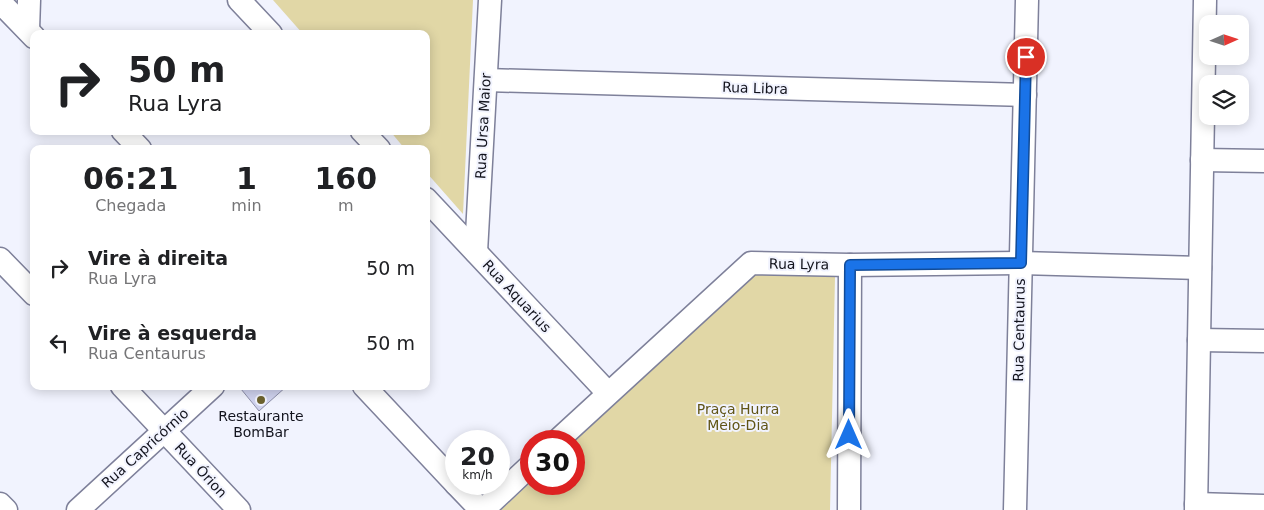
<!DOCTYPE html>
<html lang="pt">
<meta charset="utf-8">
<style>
:root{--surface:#fff;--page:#f2f2f2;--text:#202124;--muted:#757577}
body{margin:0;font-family:"DejaVu Sans",sans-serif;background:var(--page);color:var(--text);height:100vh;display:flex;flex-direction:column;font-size:19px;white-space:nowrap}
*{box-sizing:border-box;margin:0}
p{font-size:16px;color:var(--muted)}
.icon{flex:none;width:28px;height:28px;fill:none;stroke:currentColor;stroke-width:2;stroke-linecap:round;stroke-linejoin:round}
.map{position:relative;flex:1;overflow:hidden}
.details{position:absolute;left:30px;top:145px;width:400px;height:245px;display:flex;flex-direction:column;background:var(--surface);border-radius:10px;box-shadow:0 2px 12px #0003}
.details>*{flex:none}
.banner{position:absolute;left:30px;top:30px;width:400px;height:105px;border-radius:10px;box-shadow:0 2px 12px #0003;background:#fff;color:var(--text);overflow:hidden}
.needle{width:32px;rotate:87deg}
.buttons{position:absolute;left:1199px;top:15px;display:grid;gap:10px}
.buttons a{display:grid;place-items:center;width:50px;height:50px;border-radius:10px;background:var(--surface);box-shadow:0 2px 12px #0003;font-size:25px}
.speed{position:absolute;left:445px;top:430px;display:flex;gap:10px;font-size:25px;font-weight:700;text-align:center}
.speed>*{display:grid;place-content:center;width:65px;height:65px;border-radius:50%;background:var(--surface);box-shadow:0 2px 12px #0003;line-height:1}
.speed small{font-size:12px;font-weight:400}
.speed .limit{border:8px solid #d22;background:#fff;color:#111}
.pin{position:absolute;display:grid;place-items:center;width:42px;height:42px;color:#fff;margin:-21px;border:2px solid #fff;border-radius:50%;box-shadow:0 1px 5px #0007}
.me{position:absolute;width:55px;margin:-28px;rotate:0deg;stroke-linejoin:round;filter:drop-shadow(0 0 4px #0008)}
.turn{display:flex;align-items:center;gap:18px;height:105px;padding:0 15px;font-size:22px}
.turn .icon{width:65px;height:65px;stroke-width:2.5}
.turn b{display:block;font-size:35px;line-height:42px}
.eta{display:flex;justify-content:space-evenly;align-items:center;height:85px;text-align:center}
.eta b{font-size:30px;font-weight:700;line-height:35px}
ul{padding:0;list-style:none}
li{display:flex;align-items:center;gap:15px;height:75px;padding:0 15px}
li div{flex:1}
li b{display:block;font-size:19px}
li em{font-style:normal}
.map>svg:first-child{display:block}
</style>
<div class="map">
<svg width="1264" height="510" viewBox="0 0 1264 510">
<rect width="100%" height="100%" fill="#f1f3fe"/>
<g fill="#e1d7a6">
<path d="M273,0h200l-10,214 -37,-42v-23h-21l-15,-18h36v-97h-123z"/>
<path d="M755,273l80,4 -5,233h-329l30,-28v2h43v-42z"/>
</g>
<path fill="#cfd2ee" stroke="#8e90ab" d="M244,386h43l-28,25 -18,-22z"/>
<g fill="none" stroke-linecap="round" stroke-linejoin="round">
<defs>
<g id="street">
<path d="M239,0l32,34"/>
<path d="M0,2l34,35"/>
<path d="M28,30l1,-30"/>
<path d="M486,80l539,15"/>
<path d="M123,131l17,18"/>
<path d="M362,131l17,18"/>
<path d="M1202,160l62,1"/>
<path d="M426,199l182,194"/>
<path d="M476,252l14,-252"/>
<path d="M0,259l34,35"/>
<path d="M1199,340l65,1"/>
<path d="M122,386l117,124"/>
<path d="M364,386l92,98"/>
<path d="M557,441l194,-178 99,2 171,-2 179,5"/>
<path d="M456,484l25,26"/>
<path d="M0,504l6,6"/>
<path d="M1196,504l68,2"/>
<path d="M78,510l135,-124"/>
<path d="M483,510l48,-45"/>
<path d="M849,510l1,-245"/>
<path d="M1015,510l12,-510"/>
<path d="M1196,510l9,-510"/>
</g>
</defs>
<use href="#street" stroke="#7e809a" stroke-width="25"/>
<use href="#street" stroke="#fff" stroke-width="22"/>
</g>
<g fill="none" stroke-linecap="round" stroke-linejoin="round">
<defs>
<path id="route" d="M849,435l1,-170 171,-2 5,-206"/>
</defs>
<use href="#route" stroke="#114b97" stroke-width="12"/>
<use href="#route" stroke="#1a73e8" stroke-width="9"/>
</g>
<circle fill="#6c622f" stroke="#f1f3fe" stroke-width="2" cx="261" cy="400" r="5"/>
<g text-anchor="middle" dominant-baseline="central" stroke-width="4" stroke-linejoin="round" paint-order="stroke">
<g font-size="14" fill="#12131d" stroke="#f1f3fe">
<text transform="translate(755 88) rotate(2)">Rua Libra</text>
<text transform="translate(483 126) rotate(-87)">Rua Ursa Maior</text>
<text transform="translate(799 264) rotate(1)">Rua Lyra</text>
<text transform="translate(517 296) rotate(47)">Rua Aquarius</text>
<text transform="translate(1019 330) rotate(-89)">Rua Centaurus</text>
<text transform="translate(145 448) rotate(-42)">Rua Capricórnio</text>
<text transform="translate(201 470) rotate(47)">Rua Órion</text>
</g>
<g font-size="14" fill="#605416" stroke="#f1f3fe">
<text x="738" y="409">Praça Hurra<tspan x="738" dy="16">Meio-Dia</tspan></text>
</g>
<g font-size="14" fill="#12131d" stroke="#f1f3fe">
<text x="261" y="416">Restaurante<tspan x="261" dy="16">BomBar</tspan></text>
</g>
</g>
</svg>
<div class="buttons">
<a><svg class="needle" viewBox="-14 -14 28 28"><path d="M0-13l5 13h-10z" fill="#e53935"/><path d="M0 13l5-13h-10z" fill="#757577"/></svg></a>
<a><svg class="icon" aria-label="layers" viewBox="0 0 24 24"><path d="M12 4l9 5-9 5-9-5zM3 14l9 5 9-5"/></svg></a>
</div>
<div class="speed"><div>20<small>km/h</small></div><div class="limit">30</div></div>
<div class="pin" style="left:1026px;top:57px;background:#d93025"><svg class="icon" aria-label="arrive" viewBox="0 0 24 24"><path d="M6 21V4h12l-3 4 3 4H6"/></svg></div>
<svg class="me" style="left:849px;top:435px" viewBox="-20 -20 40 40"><path d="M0-17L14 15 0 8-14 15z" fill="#1a73e8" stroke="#fff" stroke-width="4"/></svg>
<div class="banner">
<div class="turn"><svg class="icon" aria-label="right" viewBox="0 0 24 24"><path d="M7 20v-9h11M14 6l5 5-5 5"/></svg><div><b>50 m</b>Rua Lyra</div></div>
</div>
<section class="details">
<div class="eta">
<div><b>06:21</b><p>Chegada</p></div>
<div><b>1</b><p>min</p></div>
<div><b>160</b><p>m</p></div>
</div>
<ul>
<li><svg class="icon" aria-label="right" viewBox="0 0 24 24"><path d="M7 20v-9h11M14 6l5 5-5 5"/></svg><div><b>Vire à direita</b><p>Rua Lyra</p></div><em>50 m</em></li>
<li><svg class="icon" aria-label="left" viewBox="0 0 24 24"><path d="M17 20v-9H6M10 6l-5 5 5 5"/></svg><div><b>Vire à esquerda</b><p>Rua Centaurus</p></div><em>50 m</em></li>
</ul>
</section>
</div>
